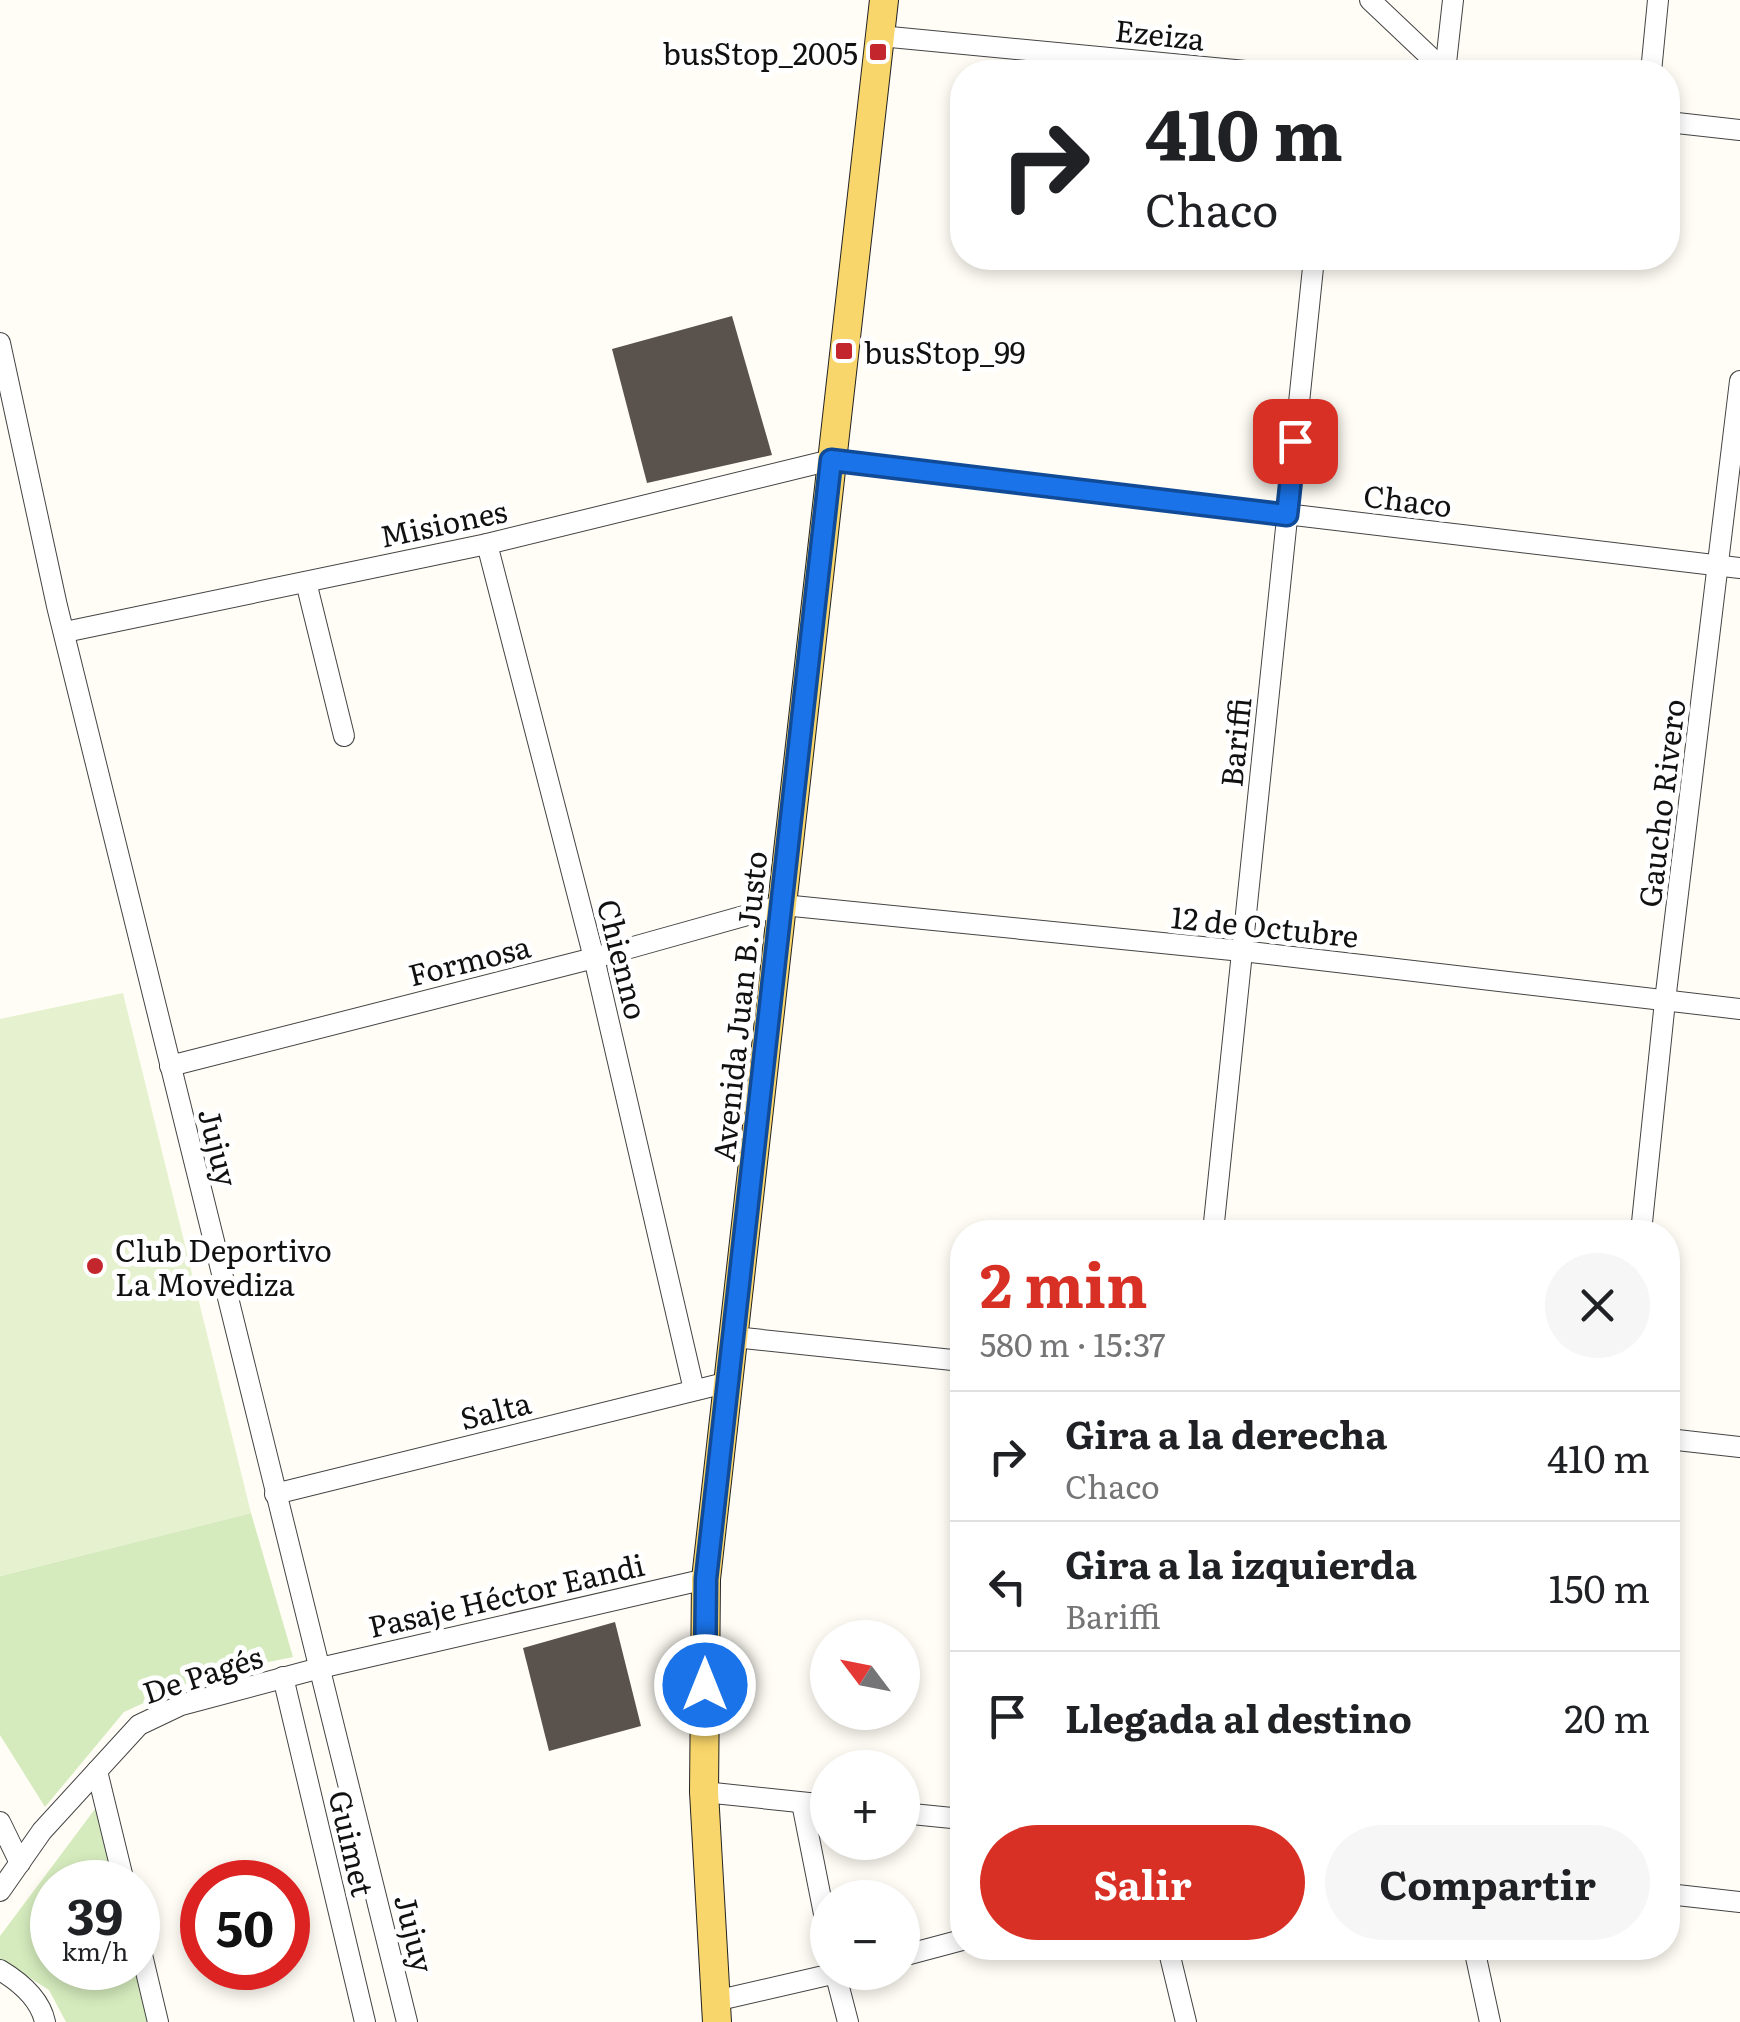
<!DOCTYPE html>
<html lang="es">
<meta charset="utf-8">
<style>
:root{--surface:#fff;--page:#f6f6f6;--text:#202124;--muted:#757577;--line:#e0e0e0;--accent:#d93025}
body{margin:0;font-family:Literata,serif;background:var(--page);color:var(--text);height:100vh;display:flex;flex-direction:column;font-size:38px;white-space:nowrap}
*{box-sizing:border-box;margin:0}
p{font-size:32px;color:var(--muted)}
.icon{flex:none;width:55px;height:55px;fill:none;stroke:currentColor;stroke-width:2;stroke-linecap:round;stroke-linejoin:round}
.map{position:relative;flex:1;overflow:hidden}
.drawer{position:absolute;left:950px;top:1220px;width:730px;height:740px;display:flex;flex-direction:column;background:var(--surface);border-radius:40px;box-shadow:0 5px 15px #0003}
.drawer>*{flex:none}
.top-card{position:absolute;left:950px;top:60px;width:730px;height:210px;border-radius:40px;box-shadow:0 5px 15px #0003;background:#fff;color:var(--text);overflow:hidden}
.needle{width:65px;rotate:302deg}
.controls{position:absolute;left:810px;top:1620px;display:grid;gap:20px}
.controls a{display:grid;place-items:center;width:110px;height:110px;border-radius:50%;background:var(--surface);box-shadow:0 5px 15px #0003;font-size:50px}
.speed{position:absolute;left:30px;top:1860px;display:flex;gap:20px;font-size:50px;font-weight:700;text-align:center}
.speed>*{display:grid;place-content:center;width:130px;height:130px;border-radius:50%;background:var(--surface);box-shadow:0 5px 15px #0003;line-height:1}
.speed small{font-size:25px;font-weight:400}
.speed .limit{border:15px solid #d22;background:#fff;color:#111}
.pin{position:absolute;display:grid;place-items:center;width:85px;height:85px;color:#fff;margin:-42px;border-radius:20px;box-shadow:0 5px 15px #0006}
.me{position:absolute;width:110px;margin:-55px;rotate:0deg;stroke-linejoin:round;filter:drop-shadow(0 0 8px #0008)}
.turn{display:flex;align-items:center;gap:35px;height:210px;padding:0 30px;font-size:45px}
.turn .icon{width:130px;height:130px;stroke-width:2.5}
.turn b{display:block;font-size:70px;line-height:85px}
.round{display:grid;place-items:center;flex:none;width:105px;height:105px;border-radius:52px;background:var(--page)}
.summary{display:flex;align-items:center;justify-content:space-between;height:170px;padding:0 30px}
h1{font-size:60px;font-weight:700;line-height:75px;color:var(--accent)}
.cta{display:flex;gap:20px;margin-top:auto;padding:20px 30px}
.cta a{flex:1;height:115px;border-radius:60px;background:var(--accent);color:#fff;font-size:40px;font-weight:700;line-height:115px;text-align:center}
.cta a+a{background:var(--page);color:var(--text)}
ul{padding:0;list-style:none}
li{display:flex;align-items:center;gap:30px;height:130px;padding:0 30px;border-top:2px solid var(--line)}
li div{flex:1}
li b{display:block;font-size:38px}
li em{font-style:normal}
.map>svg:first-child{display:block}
</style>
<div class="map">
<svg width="1740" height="2022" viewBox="0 0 1740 2022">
<rect width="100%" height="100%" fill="#fffdf5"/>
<g fill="#d5ebbd">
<path d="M251,1513l42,144 -88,18 -81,37 -79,95 -45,-72v-159z"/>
<path d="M98,1805l19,77h-65v86h86l14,54h-86l-17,-32 -49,-31v-23z"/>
</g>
<path fill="#e6f2cf" d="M123,993l128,520 -251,63v-557z"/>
<g fill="#5a524d">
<path d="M732,316l40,139 -125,28 -35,-134z"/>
<path d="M615,1622l26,104 -92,25 -26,-103z"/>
</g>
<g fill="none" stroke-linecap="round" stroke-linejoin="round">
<defs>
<g id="minor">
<path d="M1370,0l76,72"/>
<path d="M880,36l376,36"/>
<path d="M1445,72l8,-72"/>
<path d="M1651,72l7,-72"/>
<path d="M1668,122l72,8"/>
<path d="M0,343l57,263 350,1416"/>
<path d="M487,544l107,414 100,432"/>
<path d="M306,582l38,154"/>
<path d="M65,632l422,-88 344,-84 909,108"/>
<path d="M170,1066l424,-108 189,-53 459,46 498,58"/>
<path d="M1213,1232l101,-974"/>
<path d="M1641,1232l24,-231 75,-620"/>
<path d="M734,1337l228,24"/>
<path d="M1668,1439l72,8"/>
<path d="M275,1494l454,-112"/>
<path d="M283,1677l82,345"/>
<path d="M97,1771l27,111"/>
<path d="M704,1792l124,13"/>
<path d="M802,1803l26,131"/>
<path d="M902,1813l60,6"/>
<path d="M0,1822l20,41"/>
<path d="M0,1891l42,-60 97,-106 42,-20 139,-37 386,-89"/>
<path d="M1668,1894l72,8"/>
<path d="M138,1938l20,84"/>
<path d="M1168,1948l18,74"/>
<path d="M1474,1948l16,74"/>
<path d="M902,1956l60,-16"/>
<path d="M0,1970c20,12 40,28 45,52"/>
<path d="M835,1972l13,50"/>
<path d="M715,2001l126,-29"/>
</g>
<path id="major" d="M717,2022l-13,-230 2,-213 178,-1579"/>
</defs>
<use href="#minor" stroke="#444" stroke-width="22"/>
<use href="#major" stroke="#222" stroke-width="30"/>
<use href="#minor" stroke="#fff" stroke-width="20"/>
<use href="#major" stroke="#f9d66b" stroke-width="28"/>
</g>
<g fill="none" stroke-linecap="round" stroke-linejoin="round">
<defs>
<path id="route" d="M705,1685l1,-106 125,-1119 456,55 8,-74"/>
</defs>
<use href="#route" stroke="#114b97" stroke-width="25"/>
<use href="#route" stroke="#1a73e8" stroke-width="18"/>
</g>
<g fill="#c4262e" stroke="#fff" stroke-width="4">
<rect x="868" y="42" width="20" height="20" rx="5"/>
<rect x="834" y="341" width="20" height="20" rx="5"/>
<circle cx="95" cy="1266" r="10"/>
</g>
<g text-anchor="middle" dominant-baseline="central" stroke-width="10" stroke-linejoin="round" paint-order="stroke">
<g font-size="30" fill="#111" stroke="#fff">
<text transform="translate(1160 33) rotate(6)">Ezeiza</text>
<text transform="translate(1408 499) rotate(7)">Chaco</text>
<text transform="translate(443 522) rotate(-12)">Misiones</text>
<text transform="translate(1234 742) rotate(-84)">Bariffi</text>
<text transform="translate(1660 803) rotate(-83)">Gaucho Rivero</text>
<text transform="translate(1265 925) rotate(6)">12 de Octubre</text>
<text transform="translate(469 959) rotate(-14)">Formosa</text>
<text transform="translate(624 959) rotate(76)">Chienno</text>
<text transform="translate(738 1006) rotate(-84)">Avenida Juan B. Justo</text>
<text transform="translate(220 1147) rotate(76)">Jujuy</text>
<text transform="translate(495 1409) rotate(-14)">Salta</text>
<text transform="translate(506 1594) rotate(-13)">Pasaje Héctor Eandi</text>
<text transform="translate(202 1673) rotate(-18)">De Pagés</text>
<text transform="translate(353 1843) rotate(77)">Guimet</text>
<text transform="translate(416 1933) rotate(76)">Jujuy</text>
</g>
<g font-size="30" fill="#111" stroke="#fff" text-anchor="start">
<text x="858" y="52" text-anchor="end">busStop_2005</text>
<text x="864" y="351">busStop_99</text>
<text x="115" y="1249">Club Deportivo<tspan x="115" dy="34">La Movediza</tspan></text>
</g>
</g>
</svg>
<div class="controls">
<a><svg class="needle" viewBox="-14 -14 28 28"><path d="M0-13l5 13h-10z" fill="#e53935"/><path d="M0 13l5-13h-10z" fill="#757577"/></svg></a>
<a>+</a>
<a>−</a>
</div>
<div class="speed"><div>39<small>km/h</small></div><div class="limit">50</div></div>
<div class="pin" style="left:1295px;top:441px;background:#d93025"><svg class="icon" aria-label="arrive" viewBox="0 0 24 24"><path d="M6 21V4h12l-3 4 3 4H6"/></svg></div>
<svg class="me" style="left:705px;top:1685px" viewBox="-20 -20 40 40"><circle r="17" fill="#1a73e8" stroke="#fff" stroke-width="3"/><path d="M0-11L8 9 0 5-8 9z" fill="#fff"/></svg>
<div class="top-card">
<div class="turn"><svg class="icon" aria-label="right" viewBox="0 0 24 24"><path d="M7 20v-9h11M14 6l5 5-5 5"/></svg><div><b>410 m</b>Chaco</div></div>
</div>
<section class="drawer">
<div class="summary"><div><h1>2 min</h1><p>580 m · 15:37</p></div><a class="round"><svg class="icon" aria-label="close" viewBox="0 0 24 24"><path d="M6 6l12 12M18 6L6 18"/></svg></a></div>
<ul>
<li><svg class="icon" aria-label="right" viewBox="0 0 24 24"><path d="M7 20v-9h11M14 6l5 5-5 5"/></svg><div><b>Gira a la derecha</b><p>Chaco</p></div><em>410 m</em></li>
<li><svg class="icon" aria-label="left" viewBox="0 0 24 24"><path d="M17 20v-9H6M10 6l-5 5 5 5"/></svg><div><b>Gira a la izquierda</b><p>Bariffi</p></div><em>150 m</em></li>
<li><svg class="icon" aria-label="arrive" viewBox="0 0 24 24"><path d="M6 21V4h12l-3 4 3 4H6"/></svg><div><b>Llegada al destino</b></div><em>20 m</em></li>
</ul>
<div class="cta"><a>Salir</a><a>Compartir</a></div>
</section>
</div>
